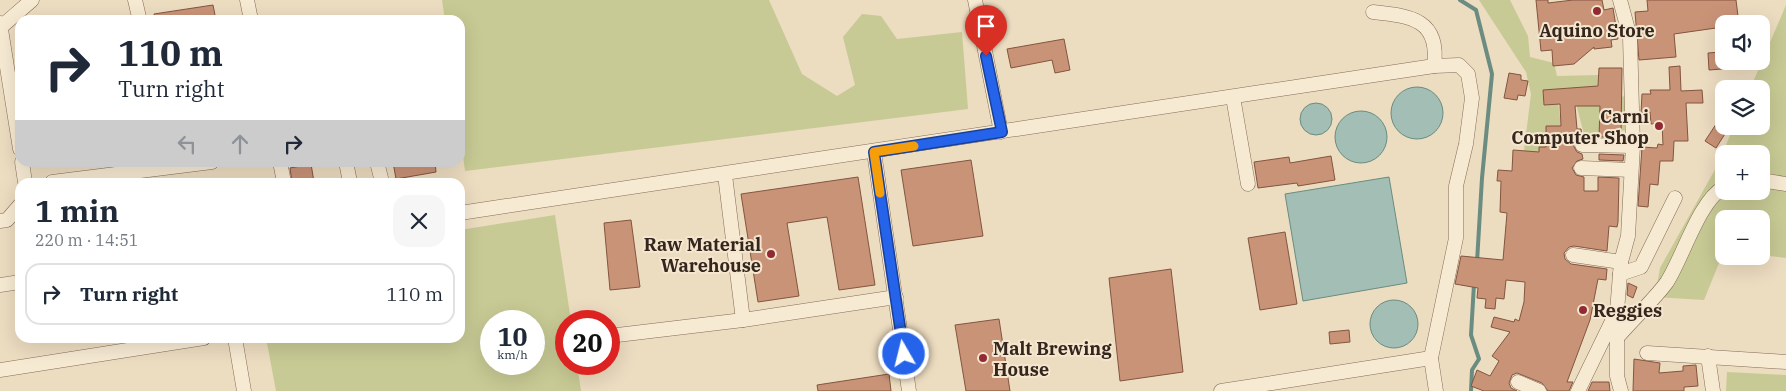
<!DOCTYPE html>
<meta charset="utf-8">
<style>
:root{--surface:#fff;--page:#f6f6f7;--text:#1f2937;--muted:#747a83;--line:#e0e1e3}
body{margin:0;font-family:"IBM Plex Serif",serif;background:var(--page);color:var(--text);height:100vh;display:flex;flex-direction:column;font-size:19px;white-space:nowrap}
*{box-sizing:border-box;margin:0}
p{font-size:16px;color:var(--muted)}
.icon{flex:none;width:28px;height:28px;fill:none;stroke:currentColor;stroke-width:2;stroke-linecap:round;stroke-linejoin:round}
.map{position:relative;flex:1;overflow:hidden}
.drawer{position:absolute;left:15px;top:178px;width:450px;height:165px;display:flex;flex-direction:column;background:var(--surface);border-radius:15px;box-shadow:0 5px 20px #0002}
.drawer>*{flex:none}
.top-card{position:absolute;left:15px;top:15px;width:450px;height:152px;border-radius:15px;box-shadow:0 5px 20px #0002;background:#fff;color:var(--text);overflow:hidden}
.buttons{position:absolute;left:1715px;top:15px;display:grid;gap:10px}
.buttons a{display:grid;place-items:center;width:55px;height:55px;border-radius:10px;background:var(--surface);box-shadow:0 5px 20px #0002;font-size:25px}
.speed{position:absolute;left:480px;top:310px;display:flex;gap:10px;font-size:25px;font-weight:700;text-align:center}
.speed>*{display:grid;place-content:center;width:65px;height:65px;border-radius:50%;background:var(--surface);box-shadow:0 5px 20px #0002;line-height:1}
.speed small{font-size:12px;font-weight:400}
.speed .limit{border:8px solid #d22;background:#fff;color:#111}
.pin{position:absolute;display:grid;place-items:center;width:42px;height:42px;color:#fff;margin:-51px -21px;border-radius:50% 50% 50% 0;rotate:-45deg;box-shadow:0 0 5px #0007}
.pin .icon{rotate:45deg}
.me{position:absolute;width:55px;margin:-28px;rotate:352deg;stroke-linejoin:round;filter:drop-shadow(0 0 4px #0008)}
.turn{display:flex;align-items:center;gap:18px;height:105px;padding:0 20px;font-size:22px}
.turn .icon{width:65px;height:65px;stroke-width:2.5}
.turn b{display:block;font-size:35px;line-height:42px}
.lanes{display:flex;align-items:center;height:48px;padding:0 20px;background:#0003;justify-content:center;gap:25px;direction:ltr}
.lanes .off{opacity:.35}
.round{display:grid;place-items:center;flex:none;width:52px;height:52px;border-radius:15px;background:var(--page)}
.head{display:flex;align-items:center;justify-content:space-between;height:85px;padding:0 20px}
h1{font-size:30px;font-weight:700;line-height:38px}
ul{padding:0;list-style:none}
li{display:flex;align-items:center;gap:15px;height:62px;margin:0 10px 8px;padding:0 10px;border:2px solid var(--line);border-radius:15px}
li div{flex:1}
li b{display:block;font-size:19px}
li em{font-style:normal}
.map>svg:first-child{display:block}
</style>
<div class="map">
<svg width="1786" height="391" viewBox="0 0 1786 391">
<rect width="100%" height="100%" fill="#ecdcc0"/>
<g fill="#c7ca94" fill-rule="evenodd">
<path d="M442,0h327l33,74 35,22 18,-11 -12,-48 19,-23 19,2 16,23 65,-7 6,77 -503,62 -5,-37v-114h-15z"/>
<path d="M1479,0h31l18,36 2,21 24,6 3,13 42,-1 -1,20 34,2 -1,34 -30,-2 -1,16h-8l-8,-11 -9,-34 -17,2 7,55 -41,-6 7,-57 -5,-22z"/>
<path d="M1786,5v253l-25,-3v-36h-37v32l-20,49 -49,-3 5,-29 57,-102 17,-40h27v-37h-11zM1724,154h37v37h-37z"/>
<path d="M555,215l16,106h-5v43h11l4,27h-305l-10,-53h194v-108zM491,321h43v43h-43z"/>
<path d="M1727,372l59,3v16h-60z"/>
</g>
<g fill="#a3beb4" stroke="#6a8c81">
<circle cx="1417" cy="113" r="26"/>
<circle cx="1316" cy="119" r="16"/>
<circle cx="1361" cy="137" r="26"/>
<path d="M1389,177l18,106 -104,18 -18,-107z"/>
<circle cx="1394" cy="324" r="24"/>
</g>
<g fill="none" stroke-linecap="round" stroke-linejoin="round">
<g stroke="#6a8c81" stroke-width="4">
<path d="M1460,0l16,10 16,64 -10,104 -5,84"/>
<path d="M1471,391l1,-21 7,-11 -8,-24 3,-51"/>
</g>
</g>
<g fill="#c99377" stroke="#83553f">
<path d="M1536,0h12v3l25,-3h29l2,10 9,-2 5,31 -7,1 1,7 -18,2v-2l-20,17 -21,2 -1,-16 -11,1z"/>
<path d="M1647,0h89l3,24h-16v3l-49,7 2,23 -37,3 -4,-48 13,-1z"/>
<path d="M213,5l3,15h-61l-1,-6z"/>
<path d="M1064,39l6,31 -15,3 -3,-13 -41,8 -4,-19z"/>
<path d="M1721,52l1,17 -13,1 -1,-17z"/>
<path d="M1680,66l1,25 21,-1 1,13h-17l2,38h-14l-1,20h-13l-2,24 -8,-1 -2,23 -10,-1 4,-59 15,1 1,-4 5,1 -1,-22 -11,1 -1,-12 -9,1 1,-19h9l-1,-4h20l-1,-23z"/>
<path d="M1599,68h23l-1,69h-22l1,-31h-25l2,23h4l1,7 -7,4 -2,5 4,7 5,2 1,5 -6,2 -5,7 4,7 8,2v14h14v-14l21,1 -1,44 -1,5 -8,-1 -2,25 -33,-5 -5,1 -5,6 1,6 6,5 36,5 -1,11 -8,-1 -8,41 -23,62h6l-4,9h-21l-6,-8 -25,-10 -5,2 -3,8 2,5 6,3h-33l-13,-5 6,-16 13,6 9,-15 -7,-5 18,-24 -19,-5 3,-10 20,5 1,-3 4,2 5,-19 1,-20 -19,-2 -2,19 -8,-1 -1,11 -10,-1 1,-9 -9,-1 1,-10 -23,-4 6,-28 42,4 4,-47 -7,-1 1,-31h-4l1,-11 14,1 1,-21 26,2v-5h7v-21h15l-1,-22 -16,1 -1,-15 55,-4z"/>
<path d="M1509,73l12,2v5l7,1 -3,15 -7,-1 -1,5 -13,-2z"/>
<path d="M1724,112v14h6l-14,22 -11,-7z"/>
<path d="M1599,154l25,1 -1,6 -24,-1z"/>
<path d="M1331,156l4,24 -37,6 -1,-3 -39,5 -4,-26 35,-5 1,6z"/>
<path d="M971,160l12,76 -70,10 -12,-76z"/>
<path d="M393,162h42l1,10 -40,7z"/>
<path d="M311,164l3,18h-22l-2,-14z"/>
<path d="M858,177l17,108 -36,5 -12,-73 -40,6 12,73 -41,6 -17,-108z"/>
<path d="M631,220l9,67 -30,3 -6,-67z"/>
<path d="M1285,232l12,72 -37,6 -12,-72z"/>
<path d="M1171,269l12,103 -63,9 -11,-103z"/>
<path d="M1628,283l9,4 -4,11 -6,-3z"/>
<path d="M999,319l11,72h-44l-11,-66z"/>
<path d="M1349,330l1,12 -20,2 -1,-12z"/>
<path d="M1634,359l26,4 -1,10 24,-2v-5l13,-1 2,21 -14,1v4h-51z"/>
<path d="M889,374l2,17h-73l-1,-6z"/>
<path d="M1592,382h17l1,9h-22z"/>
</g>
<g fill="none" stroke-linecap="round" stroke-linejoin="round">
<defs>
<g id="minor">
<path d="M135,0l4,17"/>
<path d="M247,0l4,20"/>
<path d="M975,0l26,132"/>
<path d="M1620,0l10,37 3,109 -5,90 -7,26 -4,49v65l4,15"/>
<path d="M1373,12c39,4 67,8 61,54"/>
<path d="M0,23l20,126"/>
<path d="M1,27l31,-27"/>
<path d="M1233,97l15,87"/>
<path d="M1582,145l51,1"/>
<path d="M874,152l35,239"/>
<path d="M22,162l3,20"/>
<path d="M280,162l4,20"/>
<path d="M346,162l4,20"/>
<path d="M377,162l5,20"/>
<path d="M1581,168l50,2"/>
<path d="M725,175l18,145"/>
<path d="M1761,180l25,4"/>
<path d="M52,182l160,-20"/>
<path d="M460,213l974,-147 25,-1 9,9 4,24 -6,46 -10,42v52l-25,120 5,33"/>
<path d="M0,221l7,-1 13,-15"/>
<path d="M1573,255l48,7"/>
<path d="M1620,274l21,-7 34,-69"/>
<path d="M0,285l20,-3"/>
<path d="M609,336l134,-16 153,-23"/>
<path d="M235,338l9,53"/>
<path d="M1616,339c15,-18 38,-39 51,-57 16,-25 32,-81 57,-95"/>
<path d="M1647,353l139,9"/>
<path d="M1708,356l5,35"/>
<path d="M0,370l204,-32"/>
<path d="M1518,382l21,9"/>
<path d="M1221,391l210,-33"/>
<path d="M1578,391l37,-76"/>
</g>
</defs>
<use href="#minor" stroke="#846d59" stroke-width="15"/>
<use href="#minor" stroke="#f7ead3" stroke-width="14"/>
</g>
<g fill="none" stroke-linecap="round" stroke-linejoin="round">
<defs>
<path id="route" d="M904,354l-30,-202 128,-20 -16,-76"/>
</defs>
<use href="#route" stroke="#184099" stroke-width="12"/>
<use href="#route" stroke="#2563eb" stroke-width="9"/>
<path stroke="#f59e0b" stroke-width="9" d="M880,193l-6,-41 40,-6"/>
</g>
<g fill="#912b33" stroke="#f4e6cf" stroke-width="2">
<circle cx="1597" cy="11" r="5"/>
<circle cx="1659" cy="126" r="5"/>
<circle cx="771" cy="254" r="5"/>
<circle cx="1583" cy="310" r="5"/>
<circle cx="983" cy="358" r="5"/>
</g>
<g text-anchor="middle" dominant-baseline="central" stroke-width="4" stroke-linejoin="round" paint-order="stroke">
<g font-size="18" font-weight="bold" fill="#34261d" stroke="#f4e6cf" text-anchor="end">
<text x="1597" y="30" text-anchor="middle">Aquino Store</text>
<text x="1649" y="116">Carni<tspan x="1649" dy="21">Computer Shop</tspan></text>
<text x="761" y="244">Raw Material<tspan x="761" dy="21">Warehouse</tspan></text>
<text x="1593" y="310" text-anchor="start">Reggies</text>
<text x="993" y="348" text-anchor="start">Malt Brewing<tspan x="993" dy="21">House</tspan></text>
</g>
</g>
</svg>
<div class="buttons">
<a><svg class="icon" aria-label="sound" viewBox="0 0 24 24"><path d="M4 9h4l5-4v14l-5-4H4zM17 9q2 3 0 6"/></svg></a>
<a><svg class="icon" aria-label="layers" viewBox="0 0 24 24"><path d="M12 4l9 5-9 5-9-5zM3 14l9 5 9-5"/></svg></a>
<a>+</a>
<a>−</a>
</div>
<div class="speed"><div>10<small>km/h</small></div><div class="limit">20</div></div>
<div class="pin" style="left:986px;top:56px;background:#d93025"><svg class="icon" aria-label="arrive" viewBox="0 0 24 24"><path d="M6 21V4h12l-3 4 3 4H6"/></svg></div>
<svg class="me" style="left:904px;top:354px" viewBox="-20 -20 40 40"><circle r="17" fill="#2563eb" stroke="#fff" stroke-width="3"/><path d="M0-11L8 9 0 5-8 9z" fill="#fff"/></svg>
<div class="top-card">
<div class="turn"><svg class="icon" aria-label="right" viewBox="0 0 24 24"><path d="M7 20v-9h11M14 6l5 5-5 5"/></svg><div><b>110 m</b>Turn right</div></div>
<div class="lanes"><svg class="icon off" aria-label="left" viewBox="0 0 24 24"><path d="M17 20v-9H6M10 6l-5 5 5 5"/></svg><svg class="icon off" aria-label="ahead" viewBox="0 0 24 24"><path d="M12 20V5M6 11l6-6 6 6"/></svg><svg class="icon" aria-label="right" viewBox="0 0 24 24"><path d="M7 20v-9h11M14 6l5 5-5 5"/></svg></div>
</div>
<section class="drawer">
<div class="head"><div><h1>1 min</h1><p>220 m · 14:51</p></div><a class="round"><svg class="icon" aria-label="close" viewBox="0 0 24 24"><path d="M6 6l12 12M18 6L6 18"/></svg></a></div>
<ul>
<li><svg class="icon" aria-label="right" viewBox="0 0 24 24"><path d="M7 20v-9h11M14 6l5 5-5 5"/></svg><div><b>Turn right</b></div><em>110 m</em></li>
</ul>
</section>
</div>
